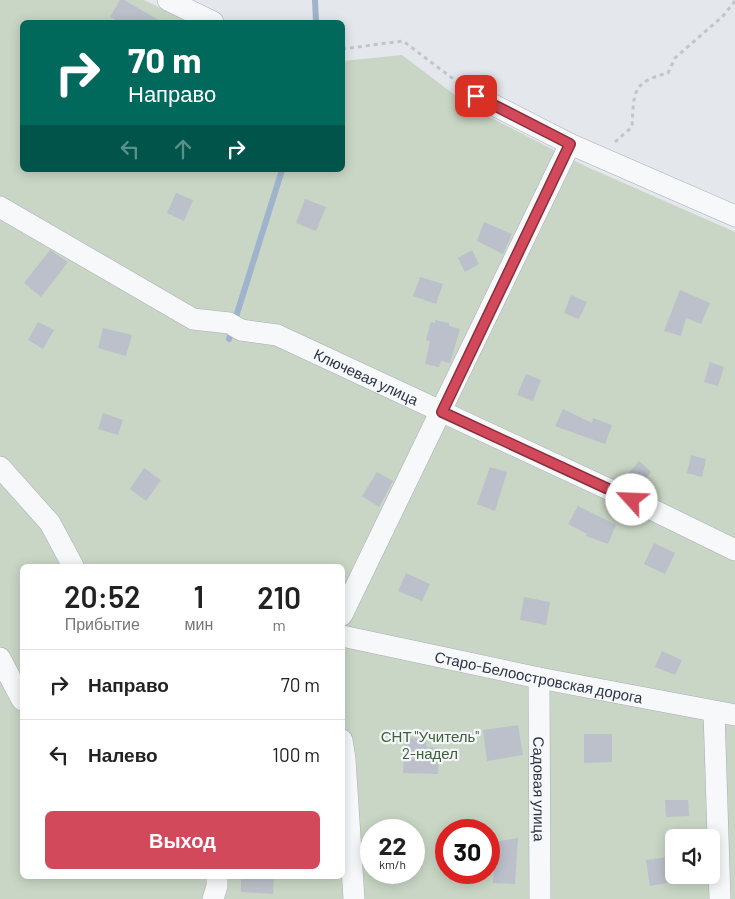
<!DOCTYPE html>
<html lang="ru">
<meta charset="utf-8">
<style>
:root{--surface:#fff;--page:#f6f6f6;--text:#222;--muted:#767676;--line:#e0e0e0;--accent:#d1495b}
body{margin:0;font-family:Barlow,sans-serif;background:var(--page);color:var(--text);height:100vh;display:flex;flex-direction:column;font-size:19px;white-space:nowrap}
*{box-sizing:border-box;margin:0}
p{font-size:16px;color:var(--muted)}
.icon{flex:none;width:28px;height:28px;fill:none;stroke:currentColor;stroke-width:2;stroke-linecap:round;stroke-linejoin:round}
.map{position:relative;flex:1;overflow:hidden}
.side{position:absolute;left:20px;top:564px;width:325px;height:315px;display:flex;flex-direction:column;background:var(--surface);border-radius:8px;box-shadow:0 2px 12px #0003}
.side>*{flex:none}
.guide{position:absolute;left:20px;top:20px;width:325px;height:152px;border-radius:8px;box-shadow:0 2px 12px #0003;background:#00695c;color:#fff;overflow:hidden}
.fabs{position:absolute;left:665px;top:829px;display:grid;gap:10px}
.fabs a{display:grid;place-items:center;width:55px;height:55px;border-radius:8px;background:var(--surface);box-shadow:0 2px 12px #0003;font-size:25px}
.speed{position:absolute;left:360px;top:819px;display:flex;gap:10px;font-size:25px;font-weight:700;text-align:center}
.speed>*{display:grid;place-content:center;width:65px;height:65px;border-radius:50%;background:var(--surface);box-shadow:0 2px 12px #0003;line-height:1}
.speed small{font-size:12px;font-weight:400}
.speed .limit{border:8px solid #d22;background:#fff;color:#111}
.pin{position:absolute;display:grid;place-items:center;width:42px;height:42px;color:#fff;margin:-21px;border-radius:10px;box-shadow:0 2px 8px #0006}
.me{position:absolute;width:55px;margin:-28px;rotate:295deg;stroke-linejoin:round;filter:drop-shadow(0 0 4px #0008)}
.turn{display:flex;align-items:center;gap:18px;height:105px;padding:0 25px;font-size:22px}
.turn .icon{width:65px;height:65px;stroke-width:2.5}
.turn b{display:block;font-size:35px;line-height:42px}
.lanes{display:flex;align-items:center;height:48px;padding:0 25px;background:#0003;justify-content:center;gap:25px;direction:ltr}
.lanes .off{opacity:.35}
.eta{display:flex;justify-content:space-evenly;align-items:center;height:85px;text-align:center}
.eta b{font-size:30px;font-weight:600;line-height:35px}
.primary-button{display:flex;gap:10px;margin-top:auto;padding:10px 25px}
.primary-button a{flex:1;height:58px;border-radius:8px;background:var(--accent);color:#fff;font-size:20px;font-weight:600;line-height:58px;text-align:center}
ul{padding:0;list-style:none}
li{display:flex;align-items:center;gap:15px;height:70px;padding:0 25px;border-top:1px solid var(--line)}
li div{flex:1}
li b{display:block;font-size:19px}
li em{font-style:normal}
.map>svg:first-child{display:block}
</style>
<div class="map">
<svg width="735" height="899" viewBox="0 0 735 899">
<rect width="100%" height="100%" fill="#e4e7ec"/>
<path fill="#c9d6c5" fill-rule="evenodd" d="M0,0h144l45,22h-167v148h320l1,-109 59,-6 70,53 113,58 150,66v667h-735zM22,566h320v310h-320zM371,830h43v42h-43zM446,830h43v42h-43zM674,838h37v37h-37z"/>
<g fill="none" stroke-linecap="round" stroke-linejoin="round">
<g stroke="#9fb4cc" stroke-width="6">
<path d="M315,0l1,22"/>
<path d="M229,339l53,-169"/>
</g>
</g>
<g fill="#bbc0ca">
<path d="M120,0h4l38,22h-42l-10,-5z"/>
<path d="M176,193l17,7 -9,21 -17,-8z"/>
<path d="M305,199l21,8 -10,24 -20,-8z"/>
<path d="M484,222l28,12 -9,20 -26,-13z"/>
<path d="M50,250l18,12 -27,35 -17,-14z"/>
<path d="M472,250l7,14 -14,8 -7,-14z"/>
<path d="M420,277l23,7 -7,20 -23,-8z"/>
<path d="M680,290l30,13 -9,21 -15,-6 -5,18 -17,-5z"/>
<path d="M571,295l16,7 -8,17 -15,-6z"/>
<path d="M435,320l14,3v3l11,3 -10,34 -9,-2 -2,6 -14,-3 5,-23 -4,-1 5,-18 4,1z"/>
<path d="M38,322l16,8 -11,19 -15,-9z"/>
<path d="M103,328l29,7 -6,21 -28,-8z"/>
<path d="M710,362l14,5 -6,19 -14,-4z"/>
<path d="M526,374l15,6 -8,21 -16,-6z"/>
<path d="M563,409l29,14 1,-5 19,7 -7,19 -50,-18z"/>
<path d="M103,413l20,7 -5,15 -20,-6z"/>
<path d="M691,455l15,4 -4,18 -15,-4z"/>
<path d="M639,461l12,11 -13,16 -13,-10z"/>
<path d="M490,467l17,5 -12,39 -18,-7z"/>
<path d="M144,468l17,12 -15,21 -16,-12z"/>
<path d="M377,472l16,9 -14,26 -17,-11z"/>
<path d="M578,506l38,19 -8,19 -22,-8 1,-2 -19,-10z"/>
<path d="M654,543l21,10 -10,21 -21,-10z"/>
<path d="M406,573l24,11 -8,17 -24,-10z"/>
<path d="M524,597l26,5 -4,23 -26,-5z"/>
<path d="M662,651l20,9 -7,15 -20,-8z"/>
<path d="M518,725l5,30 -36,6 -4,-31z"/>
<path d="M584,734h28v28l-28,1z"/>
<path d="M405,738l22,1 -1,8 13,1 -1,26 -35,-1z"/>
<path d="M665,800h23l1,16 -23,1z"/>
<path d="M518,838l-3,46 -22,-1 1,-16h3l-3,-25z"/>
<path d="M668,857l4,25 -22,4 -4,-26z"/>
<path d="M241,876h33l-1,18 -32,-2z"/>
</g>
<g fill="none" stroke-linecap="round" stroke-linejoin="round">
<defs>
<g id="minor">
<path d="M168,0l45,22"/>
<path d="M476,96l94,48 165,72"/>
<path id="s1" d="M0,207l193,112 36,4 12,7 36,5 372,173 86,42"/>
<path d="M0,467l50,56 23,43"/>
<path d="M342,615l228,-471"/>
<path id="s2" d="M342,636l197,42 196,37"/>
<path d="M0,658l22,42"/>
<path id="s3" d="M539,678l1,221"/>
<path d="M714,712l6,187"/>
<path d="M342,740l3,19 9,140"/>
<path d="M213,899l4,-13v-10"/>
</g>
</defs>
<use href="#minor" stroke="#a9aeb7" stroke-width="22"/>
<g stroke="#c2c5cb" stroke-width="3" stroke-dasharray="4 4" stroke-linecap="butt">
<path d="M342,49l61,-8 57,43"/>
<path d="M615,142l17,-15c2,-34 -1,-45 36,-54l7,-15 48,-42 12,-15"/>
</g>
<use href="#minor" stroke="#f7f8fa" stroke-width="21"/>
</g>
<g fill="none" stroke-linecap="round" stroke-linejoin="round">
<defs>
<path id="route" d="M476,96l94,48 -128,268 190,88"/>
</defs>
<use href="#route" stroke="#882f3b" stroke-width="12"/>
<use href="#route" stroke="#d1495b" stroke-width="9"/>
</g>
<g text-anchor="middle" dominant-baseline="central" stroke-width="4.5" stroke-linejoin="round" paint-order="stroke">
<g font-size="15" fill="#2b3445" stroke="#f4f6f9">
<text stroke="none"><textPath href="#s1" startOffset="408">Ключевая улица</textPath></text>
<text stroke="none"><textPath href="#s2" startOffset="201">Старо-Белоостровская дорога</textPath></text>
<text stroke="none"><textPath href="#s3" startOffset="111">Садовая улица</textPath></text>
</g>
<g font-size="15" fill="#3f6138" stroke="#f4f6f9">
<text x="430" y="736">СНТ "Учитель"<tspan x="430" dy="17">2-надел</tspan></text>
</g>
</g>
</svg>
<div class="fabs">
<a><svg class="icon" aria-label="sound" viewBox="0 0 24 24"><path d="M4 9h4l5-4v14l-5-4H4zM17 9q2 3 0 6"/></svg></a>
</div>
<div class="speed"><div>22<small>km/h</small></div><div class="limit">30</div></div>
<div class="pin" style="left:476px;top:96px;background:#d93025"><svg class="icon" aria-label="arrive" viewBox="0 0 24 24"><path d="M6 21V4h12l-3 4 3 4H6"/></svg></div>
<svg class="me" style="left:632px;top:500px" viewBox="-20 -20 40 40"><circle r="19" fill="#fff"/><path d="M0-13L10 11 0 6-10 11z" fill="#d1495b"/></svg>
<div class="guide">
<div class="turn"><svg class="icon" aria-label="right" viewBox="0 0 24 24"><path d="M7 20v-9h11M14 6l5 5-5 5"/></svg><div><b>70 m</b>Направо</div></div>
<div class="lanes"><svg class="icon off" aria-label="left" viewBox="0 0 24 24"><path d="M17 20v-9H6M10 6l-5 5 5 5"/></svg><svg class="icon off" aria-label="ahead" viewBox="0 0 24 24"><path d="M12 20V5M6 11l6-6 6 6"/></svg><svg class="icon" aria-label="right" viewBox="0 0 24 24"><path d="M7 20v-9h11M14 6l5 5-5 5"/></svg></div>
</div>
<section class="side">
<div class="eta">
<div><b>20:52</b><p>Прибытие</p></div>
<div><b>1</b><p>мин</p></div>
<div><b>210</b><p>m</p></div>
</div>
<ul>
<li><svg class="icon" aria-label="right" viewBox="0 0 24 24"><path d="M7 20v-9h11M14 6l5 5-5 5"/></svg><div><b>Направо</b></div><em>70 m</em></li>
<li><svg class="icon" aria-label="left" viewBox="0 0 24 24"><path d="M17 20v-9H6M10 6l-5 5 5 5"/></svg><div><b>Налево</b></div><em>100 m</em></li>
</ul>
<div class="primary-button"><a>Выход</a></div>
</section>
</div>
